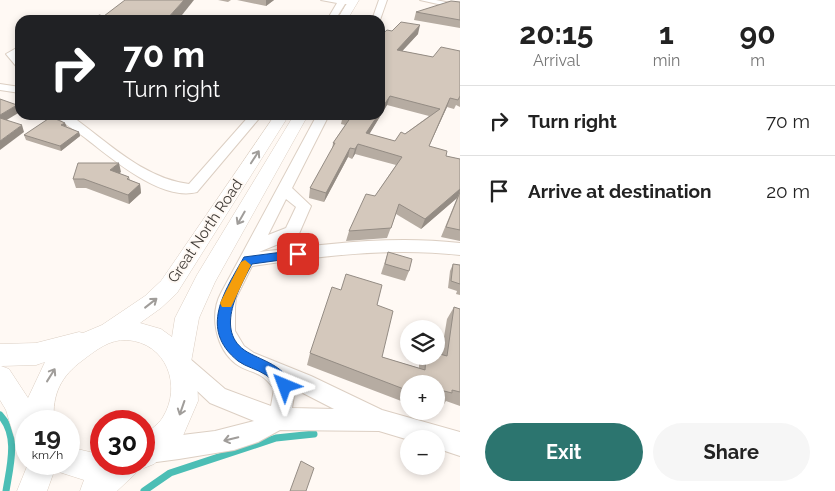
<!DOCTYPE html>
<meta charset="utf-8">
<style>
:root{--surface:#fff;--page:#f6f6f6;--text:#222;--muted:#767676;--line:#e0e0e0;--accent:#2c756f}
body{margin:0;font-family:Raleway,sans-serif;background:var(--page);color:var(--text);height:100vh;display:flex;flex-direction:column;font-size:19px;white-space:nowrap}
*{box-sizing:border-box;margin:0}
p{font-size:16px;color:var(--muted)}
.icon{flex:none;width:28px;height:28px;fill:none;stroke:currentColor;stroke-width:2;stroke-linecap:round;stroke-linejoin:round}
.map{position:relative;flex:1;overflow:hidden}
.drawer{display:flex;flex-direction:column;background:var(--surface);width:375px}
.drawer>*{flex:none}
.banner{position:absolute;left:15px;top:15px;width:370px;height:105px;border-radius:15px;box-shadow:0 2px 8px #0003;background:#202124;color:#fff;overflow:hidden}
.controls{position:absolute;left:400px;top:320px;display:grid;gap:10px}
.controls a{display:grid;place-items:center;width:45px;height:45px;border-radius:50%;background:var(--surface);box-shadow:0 2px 8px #0003;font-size:25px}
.speed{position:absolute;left:15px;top:410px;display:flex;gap:10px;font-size:25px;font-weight:700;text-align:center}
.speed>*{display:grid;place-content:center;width:65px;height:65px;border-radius:50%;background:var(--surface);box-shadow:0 2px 8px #0003;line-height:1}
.speed small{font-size:12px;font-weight:400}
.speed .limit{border:8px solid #d22;background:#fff;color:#111}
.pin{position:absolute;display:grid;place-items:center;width:42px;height:42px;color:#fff;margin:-21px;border-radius:10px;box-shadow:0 2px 8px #0006}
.me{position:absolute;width:55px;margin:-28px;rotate:316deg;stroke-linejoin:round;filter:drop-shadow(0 0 4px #0008)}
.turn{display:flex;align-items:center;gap:18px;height:105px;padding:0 25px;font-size:22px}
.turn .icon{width:65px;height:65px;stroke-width:2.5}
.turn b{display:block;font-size:35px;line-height:42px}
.eta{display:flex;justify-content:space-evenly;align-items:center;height:85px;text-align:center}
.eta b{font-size:30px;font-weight:700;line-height:35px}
.button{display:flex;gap:10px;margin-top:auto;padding:10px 25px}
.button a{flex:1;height:58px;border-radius:30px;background:var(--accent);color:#fff;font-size:20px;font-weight:700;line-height:58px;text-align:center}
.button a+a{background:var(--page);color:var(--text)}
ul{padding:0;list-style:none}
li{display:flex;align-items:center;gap:15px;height:70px;padding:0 25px;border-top:1px solid var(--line)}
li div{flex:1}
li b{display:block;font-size:19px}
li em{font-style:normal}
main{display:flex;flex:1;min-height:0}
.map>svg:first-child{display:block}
</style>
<main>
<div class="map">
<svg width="460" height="491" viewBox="0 0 460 491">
<rect width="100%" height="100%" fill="#fff9f4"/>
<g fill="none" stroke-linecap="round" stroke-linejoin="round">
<g stroke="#4cbeb5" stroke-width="7">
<path d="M0,415c19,20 10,51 6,76"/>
<path d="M144,491l26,-18 106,-35 38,-4"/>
</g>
<defs>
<g id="minor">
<path d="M321,0h34l2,2 -4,2h-8l-10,16h-8l10,-17z"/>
<path d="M379,0h8l-7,20h-8z"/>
<path d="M420,0h16l24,5v4z"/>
<path d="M20,46v7l-3,2 3,3v9l-4,-1 -10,-12z"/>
<path d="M0,84l20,3v6l-20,-3z"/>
<path d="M56,115h14c37,26 72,63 119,69l61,-69h12l-65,77c-36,10 -87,-35 -113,-55 -9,-7 -21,-13 -28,-22z"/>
<path d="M317,115h12l-37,73 19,18 -13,30 -39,16c68,-8 133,-17 201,-9v12c-70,-8 -138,1 -208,11l-16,32 -1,9v24l9,15 10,7 57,23 71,34 78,22v24l-24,-8v-9l-27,1 -30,-9 -99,-1 -22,12 -24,8 -55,9 -30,4 -5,-3v-18l5,-3 66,-8 39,-10 -44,-18 -35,-33 -3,-6 3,-6 7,-3 7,3 36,31 46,17 3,-17c-14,-20 -22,-14 -38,-25 -20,-15 -27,-49 -15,-71zM286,199l10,8 -10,21 -18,7zM295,389l2,1 37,19 -42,-1z"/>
</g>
<g id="major">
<path d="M349,0h10l-12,20h-10z"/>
<path d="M275,115h14l-112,178 -16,15 -21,15 21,6 11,8 3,-19 22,-43 97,-160h14l-93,167 -16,36 -8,44 6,13 1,26 -16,37 -28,26 -10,4 -5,-2 -4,8 -18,17h-37l4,-11 -25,-8 -3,-6 -9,25h-30l11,-27h41v-17l25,6 7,-1v12h43v-29c6,-5 15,-11 19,-18 19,-31 4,-74 -36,-77 -17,-1 -31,10 -44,20 -22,16 -31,34 -29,61h-28v26l-10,-4 -10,-33 -6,-10v-56l36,-1 43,-11 4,1 19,-8 43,-29 16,-15zM45,362l-17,36 -19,-29 -8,-3 35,-1z"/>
</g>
</defs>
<use href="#minor" stroke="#dccfc3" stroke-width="2"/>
<use href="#major" stroke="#dccfc3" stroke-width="1"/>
<use href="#minor" fill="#fff" fill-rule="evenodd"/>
<use href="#major" fill="#fff" fill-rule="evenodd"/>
</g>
<g fill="#b6aca2" fill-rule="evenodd">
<path d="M218,0h13l-3,2z"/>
<path d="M237,0h37l-8,6z"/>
<path d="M460,2v26l-46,-8 2,-8z"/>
<path d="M392,31l26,3 -16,17 31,6 27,-6v56l-4,-2 -2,4 -7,-2 -18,39 17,10 14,3v82l-19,-4 16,-39 -36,31 -25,-15 -9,24 -41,3 3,-10 26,-35 21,-31 -41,-11 -3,5 -4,-2 -24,45 -15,-4 1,-10 22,-38 1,-7 12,-18 -4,-1 2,-9h37zM387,105l42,11 -34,25 -26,-7z"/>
<path d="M66,127l13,5 1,4 -19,15 -35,-11 -2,-5z"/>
<path d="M121,172l-2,1 10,4 1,3 10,4 1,9 -12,11 -43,-16h-10l-3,-9z"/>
<path d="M388,252l21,19 -4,10 -24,-7z"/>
<path d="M453,264l7,2v29l-4,-1 1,-3 -9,-3 2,-17z"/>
<path d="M377,305l5,52 37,11v-6l4,-6h13l5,-1 6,-36 7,-12 6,2v97l-14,-5 -2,3 -8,-2v-18h-27v20l-102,-39 3,-12z"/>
</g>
<g fill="#948c84">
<path d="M184,0h10l-16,20h-12z"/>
<path d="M266,0h8l-8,6z"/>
<path d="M420,25l-2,9 -23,25 2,-9z"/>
<path d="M390,96l-3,9 -23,38 2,-10 12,-18h2v-4z"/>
<path d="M450,98l-3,9 -22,48 4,-9z"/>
<path d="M17,105l3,7 -20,12v-9z"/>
<path d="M65,123l2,4 -6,-2z"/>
<path d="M22,125l2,7 -24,18v-9z"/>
<path d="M79,132l1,4 -19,15 -1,-5z"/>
<path d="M358,144l-3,10 -3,5 3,-10z"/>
<path d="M350,148l-2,9 -24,45 2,-9z"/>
<path d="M119,163l2,9 -9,7 -2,-9z"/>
<path d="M140,184l1,9 -12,11 -1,-9z"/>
<path d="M460,189v2l-3,7 -36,31 4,-10z"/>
</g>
<g fill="#d4c8bc" stroke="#948c84">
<path d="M125,0h59l-18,20h-73l6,-5 5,1z"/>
<path d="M451,1l9,1v18l-44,-8z"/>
<path d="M401,22l19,3 -23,25 36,7 8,-10 19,4v45l-2,4 -8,-2 -21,48 18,5 -1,5 14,3v30l-35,30 -26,-15 -8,24 -42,3 17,-37 9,2 27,-39 -44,-13 -3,5 -5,-1 -24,45 -16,-5 25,-45h-2l18,-26 -7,-2h34l-12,18 29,8 6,-9 4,2 35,-25 -50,-13 -10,15v-75l7,-6 5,1z"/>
<path d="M0,99l17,6 -17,10z"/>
<path d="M51,117l14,6 -4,2 18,7 -19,14 -36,-11z"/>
<path d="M0,118l22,7 -22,16z"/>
<path d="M78,163h41l-9,7 19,7 -2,2 13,5 -12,11 -44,-16h-11z"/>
<path d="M460,192v38l-14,-3z"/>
<path d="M388,252l24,7 -3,12 -24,-7z"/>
<path d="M453,264l7,1v19l-9,-3z"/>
<path d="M346,274l36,11 -5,20 16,6 -11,46 43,13 1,-14h10v-3l11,3 7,-49 6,2v83l-8,-2v3l-16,-4v-5h-27v7l-99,-38 22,-66 9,3z"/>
<path d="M301,461l13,7 -8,23h-16z"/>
</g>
<defs><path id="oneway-shaft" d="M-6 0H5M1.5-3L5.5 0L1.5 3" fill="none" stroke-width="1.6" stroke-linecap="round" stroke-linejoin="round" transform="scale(1.25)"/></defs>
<g stroke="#a09d9a">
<use href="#oneway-shaft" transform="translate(255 157) rotate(-57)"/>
<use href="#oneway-shaft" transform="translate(241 218) rotate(120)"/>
<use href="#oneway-shaft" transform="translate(151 303) rotate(-38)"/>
<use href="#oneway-shaft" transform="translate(51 375) rotate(-58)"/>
<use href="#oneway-shaft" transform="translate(182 408) rotate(109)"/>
<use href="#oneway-shaft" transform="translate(231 439) rotate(167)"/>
</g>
<path fill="#1a73e8" stroke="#114b97" d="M298,250l6,4 -1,3 -51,7c-14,26 -40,71 -1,90 18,9 33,13 41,32l-2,5 -5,2c-9,-3 -11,-13 -19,-18 -9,-6 -20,-8 -28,-14 -40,-32 -13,-70 6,-104z"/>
<path fill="#f59e0b" d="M245,260l6,5 -18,38 -2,4h-9l-2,-4 21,-41z"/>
<g text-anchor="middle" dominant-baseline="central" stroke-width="4" stroke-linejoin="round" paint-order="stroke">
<g font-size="15" fill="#403b36" stroke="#fff9f4">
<text transform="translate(205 231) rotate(-56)">Great North Road</text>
</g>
</g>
</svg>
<div class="controls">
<a><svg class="icon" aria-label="layers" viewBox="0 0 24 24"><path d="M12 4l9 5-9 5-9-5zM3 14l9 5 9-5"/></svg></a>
<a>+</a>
<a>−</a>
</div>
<div class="speed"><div>19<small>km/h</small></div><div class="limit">30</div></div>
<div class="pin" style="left:298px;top:254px;background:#d93025"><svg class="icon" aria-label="arrive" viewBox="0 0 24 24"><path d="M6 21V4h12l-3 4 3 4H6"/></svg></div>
<svg class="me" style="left:285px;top:386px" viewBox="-20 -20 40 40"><path d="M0-17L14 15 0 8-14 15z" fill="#1a73e8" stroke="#fff" stroke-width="4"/></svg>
<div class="banner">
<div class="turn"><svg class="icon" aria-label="right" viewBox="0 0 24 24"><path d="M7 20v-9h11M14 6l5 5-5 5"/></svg><div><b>70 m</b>Turn right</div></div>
</div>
</div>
<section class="drawer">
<div class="eta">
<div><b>20:15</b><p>Arrival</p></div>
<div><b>1</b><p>min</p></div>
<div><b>90</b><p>m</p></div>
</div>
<ul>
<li><svg class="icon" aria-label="right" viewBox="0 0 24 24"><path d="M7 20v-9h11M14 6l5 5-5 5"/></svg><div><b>Turn right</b></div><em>70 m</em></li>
<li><svg class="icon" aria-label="arrive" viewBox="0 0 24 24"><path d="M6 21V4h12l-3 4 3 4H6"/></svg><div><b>Arrive at destination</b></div><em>20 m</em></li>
</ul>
<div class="button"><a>Exit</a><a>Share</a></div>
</section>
</main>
